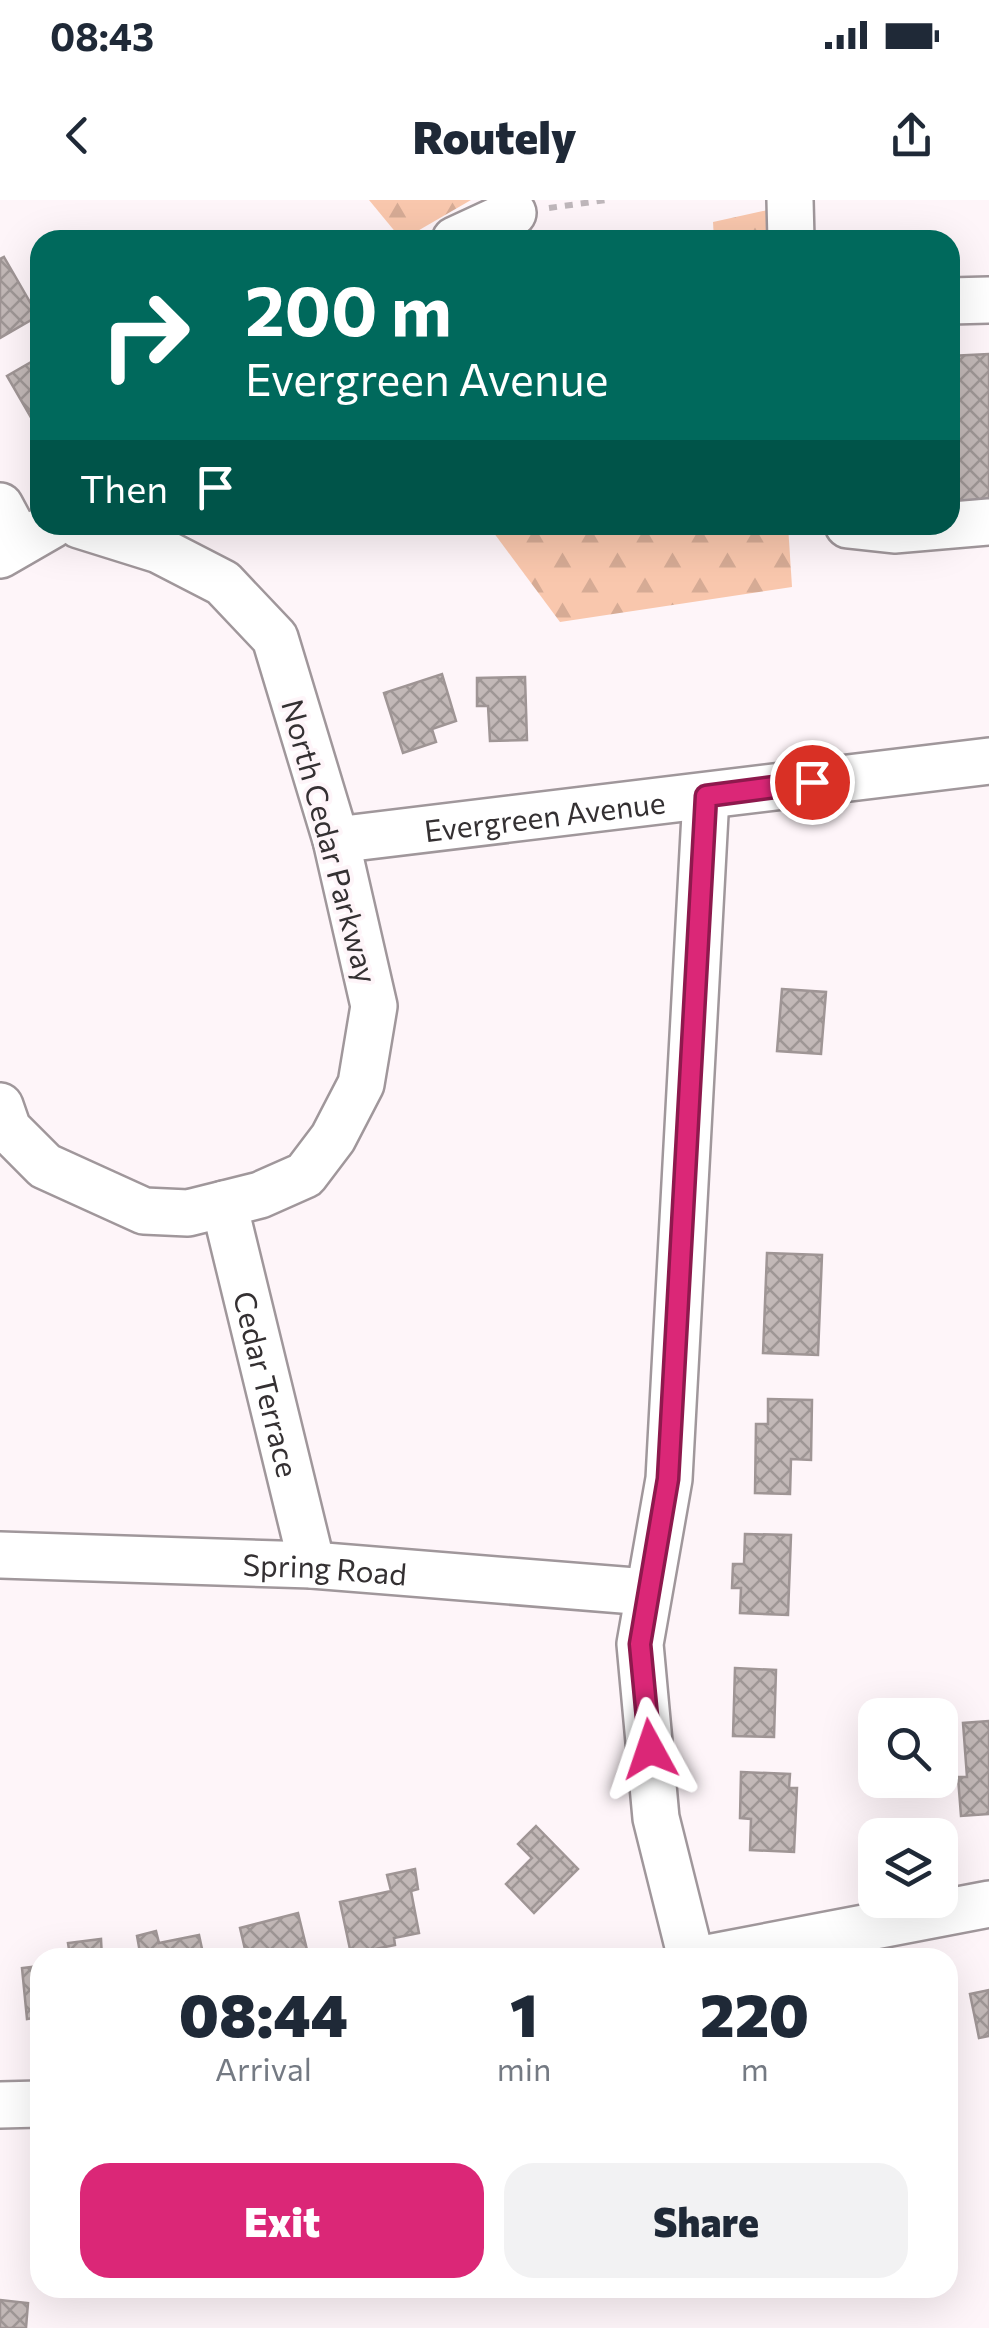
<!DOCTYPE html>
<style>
:root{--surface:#fff;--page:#f2f2f3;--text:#1f2937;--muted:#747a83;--accent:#db2777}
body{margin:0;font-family:Commissioner,sans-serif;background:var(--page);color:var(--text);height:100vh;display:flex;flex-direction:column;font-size:38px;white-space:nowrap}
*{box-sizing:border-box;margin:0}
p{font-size:32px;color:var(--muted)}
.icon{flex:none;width:55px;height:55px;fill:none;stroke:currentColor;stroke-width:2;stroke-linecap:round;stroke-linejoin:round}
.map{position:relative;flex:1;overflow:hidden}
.details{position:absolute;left:30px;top:1748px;width:928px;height:350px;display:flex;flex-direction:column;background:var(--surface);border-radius:30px;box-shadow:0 10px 40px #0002}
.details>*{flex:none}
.guide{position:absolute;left:30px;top:30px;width:930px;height:305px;border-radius:30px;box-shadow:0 10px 40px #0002;background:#00695c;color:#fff;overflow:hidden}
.controls{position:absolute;left:858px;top:1498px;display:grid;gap:20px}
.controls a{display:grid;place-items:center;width:100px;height:100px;border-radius:20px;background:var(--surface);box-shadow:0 10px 40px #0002;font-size:50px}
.pin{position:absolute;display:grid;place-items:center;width:85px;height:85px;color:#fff;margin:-42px;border:5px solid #fff;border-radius:50%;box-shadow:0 2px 10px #0007}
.me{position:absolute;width:110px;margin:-55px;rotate:355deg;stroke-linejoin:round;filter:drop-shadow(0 0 8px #0008)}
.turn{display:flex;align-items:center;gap:35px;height:210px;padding:0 50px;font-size:45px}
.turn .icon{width:130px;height:130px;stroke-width:2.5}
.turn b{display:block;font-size:70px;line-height:85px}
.then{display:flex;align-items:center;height:95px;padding:0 50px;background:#0003;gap:20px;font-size:38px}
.eta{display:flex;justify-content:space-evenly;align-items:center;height:170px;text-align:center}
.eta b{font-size:60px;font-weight:800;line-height:70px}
.action{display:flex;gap:20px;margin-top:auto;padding:20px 50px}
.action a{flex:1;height:115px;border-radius:30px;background:var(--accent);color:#fff;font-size:40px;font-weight:800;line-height:115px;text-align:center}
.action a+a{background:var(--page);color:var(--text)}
.status{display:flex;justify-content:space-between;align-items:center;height:70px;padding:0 50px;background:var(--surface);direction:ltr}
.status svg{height:28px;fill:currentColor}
header{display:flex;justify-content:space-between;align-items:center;height:130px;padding:0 50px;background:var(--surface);font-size:45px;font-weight:800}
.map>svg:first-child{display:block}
</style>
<div class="status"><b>08:43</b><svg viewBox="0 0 49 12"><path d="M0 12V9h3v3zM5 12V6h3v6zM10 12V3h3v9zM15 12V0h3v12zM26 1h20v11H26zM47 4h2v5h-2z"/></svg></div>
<header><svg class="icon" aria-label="back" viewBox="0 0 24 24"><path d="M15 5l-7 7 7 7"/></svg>Routely<svg class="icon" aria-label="share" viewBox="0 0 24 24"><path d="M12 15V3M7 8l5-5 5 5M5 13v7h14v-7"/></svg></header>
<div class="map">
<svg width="989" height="2128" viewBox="0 0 989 2128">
<defs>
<pattern id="forest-firs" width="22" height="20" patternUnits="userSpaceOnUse" patternTransform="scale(2.5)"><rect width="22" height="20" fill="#f9c7ad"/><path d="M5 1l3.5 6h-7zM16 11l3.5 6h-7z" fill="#d6ab95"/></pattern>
<pattern id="building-cross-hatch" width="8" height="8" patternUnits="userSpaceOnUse" patternTransform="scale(2.5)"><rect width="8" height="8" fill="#c2b8b7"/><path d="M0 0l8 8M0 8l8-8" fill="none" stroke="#9e9695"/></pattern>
</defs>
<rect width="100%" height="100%" fill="#fef5f9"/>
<g fill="url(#forest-firs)">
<path d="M369,0h102l-69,40z"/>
<path d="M768,10l2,30h-56l-1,-18z"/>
<path d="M488,325h300l4,62 -232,35z"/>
</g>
<g fill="url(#building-cross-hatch)" stroke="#9f9595" stroke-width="2.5">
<path d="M4,57l34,59 -38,22v-79z"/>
<path d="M989,154v148l-39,1v-147z"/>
<path d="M40,157v76l-33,-57z"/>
<path d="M442,474l14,47 -24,8 4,13 -33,11 -19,-60z"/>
<path d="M525,477l2,63 -37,1 -2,-35h-11v-28z"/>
<path d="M782,789l44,3 -5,62 -44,-3z"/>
<path d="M767,1053l55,2 -4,100 -55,-2z"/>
<path d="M768,1199l44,1 -1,60 -20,-1 -1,35 -35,-1 1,-69h12z"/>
<path d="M745,1334l46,1 -3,80 -48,-2 1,-25h-9l1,-24h11z"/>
<path d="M735,1468l41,2 -2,67 -41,-1z"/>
<path d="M989,1521v93l-28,2 -3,-39h9l-4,-54z"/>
<path d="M741,1572l49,2 -1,14h8l-3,64 -44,-2 1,-31 -11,-1z"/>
<path d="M536,1626l42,43 -44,44 -28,-29 26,-26 -14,-14z"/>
<path d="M415,1669l3,20 -7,2 8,42 -25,5 1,7 -44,9 -11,-52 51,-11 -4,-16z"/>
<path d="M298,1713l11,45h-62l-7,-30z"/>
<path d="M156,1731l3,12 40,-8 5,23h-63l-4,-22z"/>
<path d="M101,1739l1,19h-47l15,-2 -2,-13z"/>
<path d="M40,1766v51l-13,2 -5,-51z"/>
<path d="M989,1790v46l-10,2 -9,-44z"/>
<path d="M0,2100l28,3 -2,25h-26z"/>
</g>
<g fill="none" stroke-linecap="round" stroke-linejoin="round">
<defs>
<g id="minor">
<path d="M790,0l1,40"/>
<path d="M455,40l58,-27"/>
<path d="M950,101l39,-1"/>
<path d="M0,306l20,37"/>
<path d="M848,325l46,5 95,-8"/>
<path d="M0,355l52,-30"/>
<path id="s1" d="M336,640l653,-79"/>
<path d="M0,906l8,23 37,37 99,45 44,2 72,-18 45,-20 28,-37 28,-54 13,-78 -38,-166 -61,-202 -52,-55 -64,-33 -80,-25"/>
<path id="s2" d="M224,1004l88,361"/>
<path id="s3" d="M0,1355l312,10 335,27"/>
<path d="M691,1758l-35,-140 -16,-174 29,-165 37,-683"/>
<path d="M707,1758l282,-54"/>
<path d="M0,1905l40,-1"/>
</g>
</defs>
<use href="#minor" stroke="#a0979b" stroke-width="50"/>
<path stroke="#beb6ba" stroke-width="6" stroke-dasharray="8 8" stroke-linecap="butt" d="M549,8l57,-8"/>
<use href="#minor" stroke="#fff" stroke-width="45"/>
</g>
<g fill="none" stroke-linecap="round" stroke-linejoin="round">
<defs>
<path id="route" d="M650,1549l-10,-105 28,-165 38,-683 106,-14"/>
</defs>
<use href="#route" stroke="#8e194d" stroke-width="25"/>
<use href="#route" stroke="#db2777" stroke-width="18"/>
</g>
<g text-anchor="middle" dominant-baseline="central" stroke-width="8" stroke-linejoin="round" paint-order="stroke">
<g font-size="30" fill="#343032" stroke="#fef5f9">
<text stroke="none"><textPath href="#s1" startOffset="210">Evergreen Avenue</textPath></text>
<text transform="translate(331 641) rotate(75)">North Cedar Parkway</text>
<text stroke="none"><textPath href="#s2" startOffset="185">Cedar Terrace</textPath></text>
<text stroke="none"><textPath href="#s3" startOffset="325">Spring Road</textPath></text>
</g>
</g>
</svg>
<div class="controls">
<a><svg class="icon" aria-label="search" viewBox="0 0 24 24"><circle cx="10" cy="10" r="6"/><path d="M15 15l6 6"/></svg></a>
<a><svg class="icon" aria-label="layers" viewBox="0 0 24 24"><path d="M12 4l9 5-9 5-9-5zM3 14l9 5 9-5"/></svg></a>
</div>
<div class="pin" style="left:812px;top:582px;background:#d93025"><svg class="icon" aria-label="arrive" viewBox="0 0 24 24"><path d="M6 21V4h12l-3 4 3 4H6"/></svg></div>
<svg class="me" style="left:650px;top:1549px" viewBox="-20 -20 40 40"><path d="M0-17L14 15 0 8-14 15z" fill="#db2777" stroke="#fff" stroke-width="4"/></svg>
<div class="guide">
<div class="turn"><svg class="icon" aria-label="right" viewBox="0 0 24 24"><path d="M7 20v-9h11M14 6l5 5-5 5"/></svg><div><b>200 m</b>Evergreen Avenue</div></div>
<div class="then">Then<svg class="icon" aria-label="arrive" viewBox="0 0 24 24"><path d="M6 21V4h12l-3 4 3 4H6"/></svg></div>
</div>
<section class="details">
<div class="eta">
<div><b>08:44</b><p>Arrival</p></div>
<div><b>1</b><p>min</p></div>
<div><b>220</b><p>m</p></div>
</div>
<div class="action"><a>Exit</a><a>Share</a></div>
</section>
</div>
